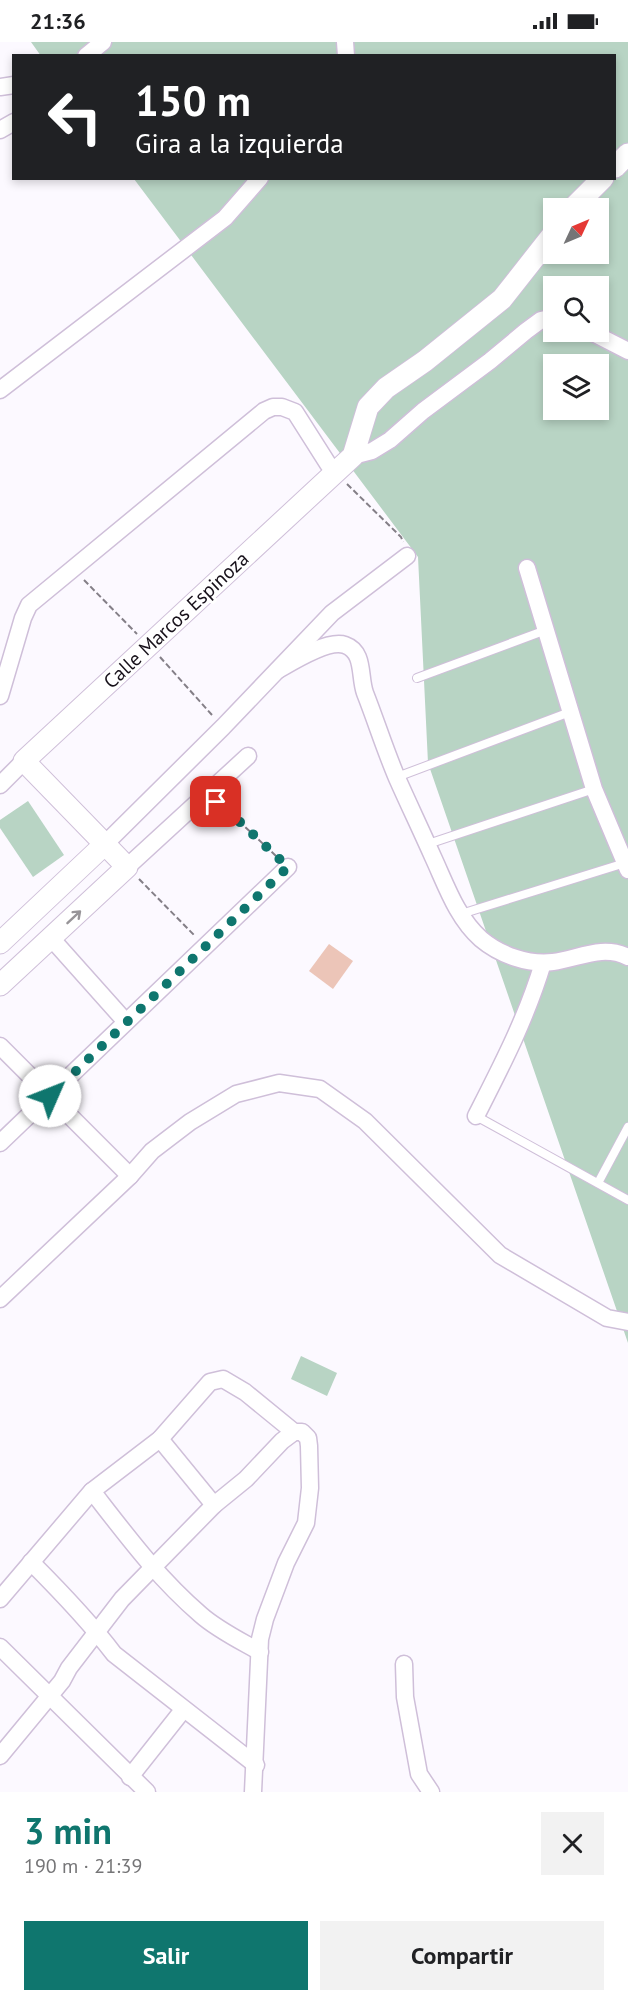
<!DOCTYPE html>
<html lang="es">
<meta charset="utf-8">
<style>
:root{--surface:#fff;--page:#f2f2f2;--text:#202124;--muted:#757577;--accent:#0f766e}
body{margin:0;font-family:"PT Sans",sans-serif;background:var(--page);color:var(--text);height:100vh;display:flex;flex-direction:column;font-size:22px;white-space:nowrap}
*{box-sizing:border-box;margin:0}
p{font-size:20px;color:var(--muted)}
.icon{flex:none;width:33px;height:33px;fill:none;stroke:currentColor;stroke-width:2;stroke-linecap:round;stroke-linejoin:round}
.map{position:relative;height:1750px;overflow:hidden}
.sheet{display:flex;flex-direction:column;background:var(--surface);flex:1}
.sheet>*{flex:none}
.banner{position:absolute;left:12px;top:12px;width:604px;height:126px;border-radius:0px;box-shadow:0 3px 9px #0003;background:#202124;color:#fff;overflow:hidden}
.needle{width:39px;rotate:46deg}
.buttons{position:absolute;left:543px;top:156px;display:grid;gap:12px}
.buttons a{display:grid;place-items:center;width:66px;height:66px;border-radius:0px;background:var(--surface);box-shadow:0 3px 9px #0003;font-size:30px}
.pin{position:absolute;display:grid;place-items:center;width:51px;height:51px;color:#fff;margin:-26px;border-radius:12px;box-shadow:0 3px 9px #0006}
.me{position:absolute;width:66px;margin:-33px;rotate:46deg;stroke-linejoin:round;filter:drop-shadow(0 0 4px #0008)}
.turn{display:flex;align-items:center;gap:21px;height:126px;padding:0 24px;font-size:27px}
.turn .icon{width:78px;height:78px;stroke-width:2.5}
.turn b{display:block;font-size:42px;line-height:51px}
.round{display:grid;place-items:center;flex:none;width:63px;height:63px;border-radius:0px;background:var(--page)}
.summary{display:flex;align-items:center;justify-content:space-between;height:102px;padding:0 24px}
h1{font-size:36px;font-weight:800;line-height:45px;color:var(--accent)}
.cta{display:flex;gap:12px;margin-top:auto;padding:12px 24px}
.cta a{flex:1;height:69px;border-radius:0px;background:var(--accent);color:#fff;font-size:24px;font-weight:800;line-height:69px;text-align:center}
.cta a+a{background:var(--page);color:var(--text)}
.status{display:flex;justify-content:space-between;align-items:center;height:42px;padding:0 30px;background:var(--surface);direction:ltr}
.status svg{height:16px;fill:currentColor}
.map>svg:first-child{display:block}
</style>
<div class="status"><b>21:36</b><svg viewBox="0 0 49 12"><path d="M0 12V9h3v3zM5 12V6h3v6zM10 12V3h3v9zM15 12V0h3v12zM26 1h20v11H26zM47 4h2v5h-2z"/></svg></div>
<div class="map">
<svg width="628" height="1750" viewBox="0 0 628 1750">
<rect width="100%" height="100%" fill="#fcf9ff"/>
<g fill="#b8d4c4" fill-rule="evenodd">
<path d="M31,0h597v1301l-200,-580 -10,-206 -284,-378 481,-1v-122h-574zM554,166h44v46h-44zM554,244h44v46h-44zM554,322h44v46h-44z"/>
<path d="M28,759l36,54 -31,22 -33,-49v-8z"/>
<path d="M301,1314l36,17 -10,23 -36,-17z"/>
</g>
<path fill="#ecc5b8" d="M329,902l24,17 -20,28 -24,-18z"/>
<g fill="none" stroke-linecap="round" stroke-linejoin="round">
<defs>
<g id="service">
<path d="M417,636l129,-48"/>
<path d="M397,735l173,-65"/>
<path d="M428,802l166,-55"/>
<path d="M461,872l164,-51"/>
<path d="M476,1074l152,84"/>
<path d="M598,1141l30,-56"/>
</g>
<g id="minor">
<path d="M345,0l1,14"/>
<path d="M86,14l17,-14"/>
<path d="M0,45l14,-2"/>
<path d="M0,88l14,-8"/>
<path d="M591,290l37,19"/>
<path d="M0,348l225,-172 35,-40"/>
<path d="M353,414l19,-5 18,-11 33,-29 67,-50 36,-30 15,-11 13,-3"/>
<path d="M527,526l67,221 34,81"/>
<path d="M278,628c14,-8 50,-31 67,-25 20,7 14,32 20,48 11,28 20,57 32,85 12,27 24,52 36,79 13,28 24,61 48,82 19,16 47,26 72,23 25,-3 49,-18 75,-5"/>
<path d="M0,654l23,-78 6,-13 235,-194 9,-4h9l13,5 33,52 8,8"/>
<path d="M0,743l24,-24"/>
<path d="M105,802l118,-117 109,-114 75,-57"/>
<path d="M127,825l121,-111"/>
<path d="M51,896l75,84"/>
<path d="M0,1004l130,130"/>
<path d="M476,1074c26,-51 50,-97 67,-153"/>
<path d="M0,1101l288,-276"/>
<path d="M0,1257l130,-123 22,-25 38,-29 46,-28 43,-11 41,6 45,32 135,134 107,63 21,4"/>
<path d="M160,1397l54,66"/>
<path d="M92,1449c35,45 66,87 109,124 17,15 40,26 59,37"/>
<path d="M31,1520c30,30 58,59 83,92l142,111"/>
<path d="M0,1557l92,-108 68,-52 50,-57 13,-3 22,13 49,40h8l6,6 1,8 1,42 -4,35 -20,40 -21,56 -5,20 -7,153"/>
<path d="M0,1605l147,145"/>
<path d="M404,1622l1,33 14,77 12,18"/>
<path d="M0,1714l62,-75 7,-13 53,-69 92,-94 32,-26 36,-38 12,-9"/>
<path d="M130,1735l53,-67"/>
</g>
<g id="tertiary">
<path d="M615,125l13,-13"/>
<path d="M573,166l30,-30"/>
<path d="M0,901l105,-99"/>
<path d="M0,943l127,-118 -103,-106 329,-305 15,-49 18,-19 39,-27 77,-62 52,-66"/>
</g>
</defs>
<use href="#service" stroke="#cfbfd9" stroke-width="10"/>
<use href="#minor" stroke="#cfbfd9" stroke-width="19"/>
<use href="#tertiary" stroke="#cfbfd9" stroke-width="23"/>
<g stroke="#847f87" stroke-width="2" stroke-dasharray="6 3" stroke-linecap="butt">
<path d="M347,442l54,53 2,5"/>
<path d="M84,538l53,54"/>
<path d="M160,615l52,58"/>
<path d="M218,762l8,5 50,47"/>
<path d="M139,837l55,56"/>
</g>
<use href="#service" stroke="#fff" stroke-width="8"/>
<use href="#minor" stroke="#fff" stroke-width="16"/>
<use href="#tertiary" stroke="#fff" stroke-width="21"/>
</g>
<defs><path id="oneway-shaft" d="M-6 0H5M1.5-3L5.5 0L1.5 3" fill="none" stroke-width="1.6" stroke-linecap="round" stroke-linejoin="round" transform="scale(1.5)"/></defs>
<use stroke="#979498" href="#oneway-shaft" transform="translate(74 875) rotate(-43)"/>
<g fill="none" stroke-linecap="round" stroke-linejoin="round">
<path stroke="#0f766e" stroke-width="10" stroke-dasharray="0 18" d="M50,1054l238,-229 -62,-58 -10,-7"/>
</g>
<g text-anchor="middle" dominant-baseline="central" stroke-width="6" stroke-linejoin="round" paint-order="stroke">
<g font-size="20" fill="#17111a" stroke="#fff">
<text transform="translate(176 578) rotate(-43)">Calle Marcos Espinoza</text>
</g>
</g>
</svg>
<div class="buttons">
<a><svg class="needle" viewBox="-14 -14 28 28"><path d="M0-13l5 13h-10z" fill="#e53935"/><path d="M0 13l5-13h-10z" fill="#757577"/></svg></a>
<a><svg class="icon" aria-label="search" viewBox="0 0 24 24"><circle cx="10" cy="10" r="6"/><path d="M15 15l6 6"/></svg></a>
<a><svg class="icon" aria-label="layers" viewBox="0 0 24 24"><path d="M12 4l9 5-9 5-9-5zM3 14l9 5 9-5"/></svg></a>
</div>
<div class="pin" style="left:216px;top:760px;background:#d93025"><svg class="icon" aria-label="arrive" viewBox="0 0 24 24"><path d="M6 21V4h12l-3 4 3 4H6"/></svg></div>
<svg class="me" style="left:50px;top:1054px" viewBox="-20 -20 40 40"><circle r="19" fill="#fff"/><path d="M0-13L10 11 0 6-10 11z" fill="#0f766e"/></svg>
<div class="banner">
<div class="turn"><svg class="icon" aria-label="left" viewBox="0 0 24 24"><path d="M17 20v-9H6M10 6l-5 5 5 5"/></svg><div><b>150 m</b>Gira a la izquierda</div></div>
</div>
</div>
<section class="sheet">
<div class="summary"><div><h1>3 min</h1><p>190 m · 21:39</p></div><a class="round"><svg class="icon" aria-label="close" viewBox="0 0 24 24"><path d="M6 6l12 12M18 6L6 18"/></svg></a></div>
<div class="cta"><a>Salir</a><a>Compartir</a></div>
</section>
